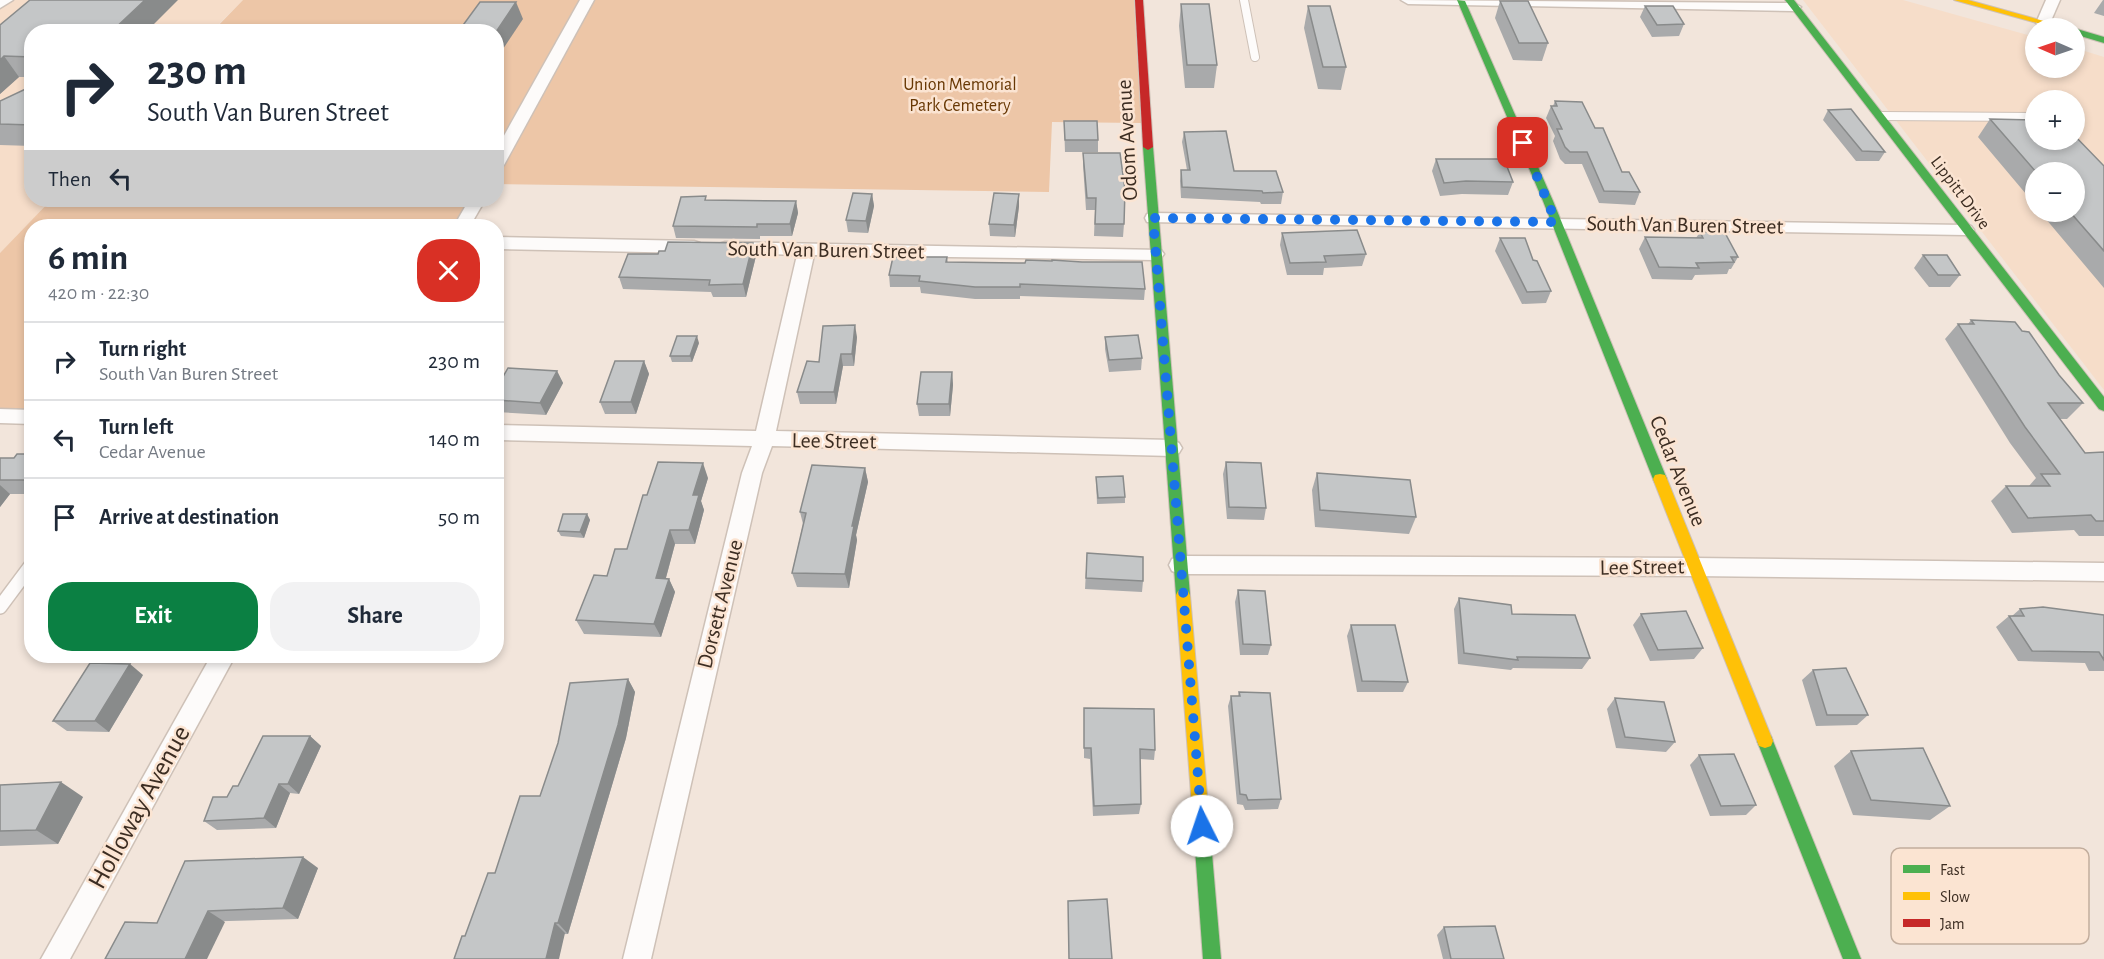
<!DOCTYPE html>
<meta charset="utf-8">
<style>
:root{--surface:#fff;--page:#f2f2f3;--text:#1f2937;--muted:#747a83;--line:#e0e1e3;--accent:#0b8043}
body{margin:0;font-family:"Alegreya Sans",sans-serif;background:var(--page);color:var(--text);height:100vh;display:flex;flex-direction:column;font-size:22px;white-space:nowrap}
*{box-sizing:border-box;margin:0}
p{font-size:20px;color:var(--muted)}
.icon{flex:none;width:33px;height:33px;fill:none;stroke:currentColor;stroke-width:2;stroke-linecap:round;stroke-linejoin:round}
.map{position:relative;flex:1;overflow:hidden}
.sheet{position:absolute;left:24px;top:219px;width:480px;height:444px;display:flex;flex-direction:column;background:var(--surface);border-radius:24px;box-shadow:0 3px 9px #0003}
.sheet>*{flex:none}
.guide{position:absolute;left:24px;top:24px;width:480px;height:183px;border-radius:24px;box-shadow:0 3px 9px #0003;background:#fff;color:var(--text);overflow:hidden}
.needle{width:39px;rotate:272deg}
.tools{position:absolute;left:2025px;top:18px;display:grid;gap:12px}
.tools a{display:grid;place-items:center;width:60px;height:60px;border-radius:50%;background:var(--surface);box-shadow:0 3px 9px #0003;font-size:30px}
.pin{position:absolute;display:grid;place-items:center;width:51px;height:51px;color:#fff;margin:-26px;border-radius:12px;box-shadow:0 3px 9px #0006}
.me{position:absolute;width:66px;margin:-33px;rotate:356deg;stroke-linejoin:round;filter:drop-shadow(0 0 4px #0008)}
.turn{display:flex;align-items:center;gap:21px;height:126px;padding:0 24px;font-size:27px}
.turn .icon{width:78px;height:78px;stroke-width:2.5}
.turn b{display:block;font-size:42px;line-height:51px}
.then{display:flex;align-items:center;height:57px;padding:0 24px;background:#0003;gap:12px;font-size:22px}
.round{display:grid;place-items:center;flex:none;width:63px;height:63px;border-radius:24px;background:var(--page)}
.head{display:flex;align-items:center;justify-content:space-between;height:102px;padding:0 24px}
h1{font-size:36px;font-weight:600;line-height:45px}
.button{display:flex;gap:12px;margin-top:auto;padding:12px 24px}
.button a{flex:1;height:69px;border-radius:24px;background:var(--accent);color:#fff;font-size:24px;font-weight:600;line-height:69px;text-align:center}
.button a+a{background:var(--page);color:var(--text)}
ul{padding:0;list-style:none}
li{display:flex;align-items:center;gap:18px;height:78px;padding:0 24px;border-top:2px solid var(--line)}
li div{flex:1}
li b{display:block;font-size:22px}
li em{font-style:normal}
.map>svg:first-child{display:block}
</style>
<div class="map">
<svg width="2104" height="959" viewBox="0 0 2104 959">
<rect width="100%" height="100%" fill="#f2e5db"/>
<g fill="#f6ddc9" fill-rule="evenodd">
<path d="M10,0h233l-31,31 -180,1v168h19l-51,53v-245z"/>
<path d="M1803,0h100l132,37 1,31h38l1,-20 29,9v333zM2036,100h38v40h-38zM2036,172h38v40h-38z"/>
</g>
<g fill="#edc6a7">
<path d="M243,0h339l-85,152 -1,-120h-284z"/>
<path d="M593,0h541l7,123 -89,-1 -3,70 -552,-8v-9z"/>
<path d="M51,200h418l-15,26h-422l-1,186 -31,-1v-158z"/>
</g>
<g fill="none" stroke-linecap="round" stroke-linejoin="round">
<defs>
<g id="lane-far1">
<path d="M1244,0l11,57"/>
<path d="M1881,116l155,1"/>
</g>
<path id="lane" d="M0,607l32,-43"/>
<g id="street">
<path d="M0,0h13l-13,8z"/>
<path d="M580,0h14l-90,165 -8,5v-20z"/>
<path d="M1401,0l393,3 7,4 -7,4 -386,-7z"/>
<path d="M2046,0h14l-10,23 -7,4 -7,-4z"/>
<path d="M469,200h16l-15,26h-16z"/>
<path d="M1153,213l812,12 6,1 3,4 -3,4 -6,1 -818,-13 -2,-4 2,-4z"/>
<path d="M496,237l198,4 6,2 3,4 -3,4 -6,2 -198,-4z"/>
<path d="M725,242l436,8 3,4 -3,4 -6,2 -341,-5 -38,176 396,9 7,3 3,5 -3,5 -7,3 -400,-10 -10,27 -111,486h-28l119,-486 10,-27 -256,-6v-15l260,6 41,-176 -78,-3 -3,-4 3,-4z"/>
<path d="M0,409l32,1v14l-32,-1z"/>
<path d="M1180,556l515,2 409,5v18l-409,-5 -515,-2 -8,-3 -3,-6 3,-6z"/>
<path d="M211,656h24l-165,303h-29z"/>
</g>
<g id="fast">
<path d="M1457,0l8,1 88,200 114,278 -2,4h-10l-2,-4 -110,-278z"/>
<path d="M1785,0h9l310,397v14l-5,-2z"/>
<path d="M2073,28l4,1 27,8v6l-30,-9z"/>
<path d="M1148,144l5,3 37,448 -2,4 -5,2 -5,-2 -2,-4 -33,-448z"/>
<path d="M1765,734l6,2 2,5 88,218h-18l-86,-218 2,-5z"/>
<path d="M1200,799l6,2 2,6 13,152h-18l-11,-152 2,-6z"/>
</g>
<g id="slow">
<path d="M1954,0h14l101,28h-14z"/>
<path d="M1660,474l5,1 2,4 106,262 -2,5 -6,2 -6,-2 -2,-5 -104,-262 2,-4z"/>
<path d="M1183,589l5,2 2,4 18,212 -2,6 -6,2 -6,-2 -2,-6 -16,-212 2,-4z"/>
</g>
<path id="jam" d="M1135,0h8l10,147 -5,3 -5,-3z"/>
</defs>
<use href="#lane-far1" stroke="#cec1b7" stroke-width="10"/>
<use href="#lane" stroke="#cec1b7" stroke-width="16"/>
<use href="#street" stroke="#cec1b7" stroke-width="3"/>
<use href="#fast" stroke="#cec1b7" stroke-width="2"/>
<use href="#slow" stroke="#cec1b7" stroke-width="2"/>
<use href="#jam" stroke="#cec1b7" stroke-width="2"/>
<use href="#lane-far1" stroke="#fdfbfa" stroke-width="8"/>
<use href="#lane" stroke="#fdfbfa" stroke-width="13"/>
<use href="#street" fill="#fdfbfa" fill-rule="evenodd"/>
<use href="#fast" fill="#4caf50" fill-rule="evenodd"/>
<use href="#slow" fill="#ffc107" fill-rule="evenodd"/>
<use href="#jam" fill="#c62828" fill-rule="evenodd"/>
</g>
<g fill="#a9aaab">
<path d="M2103,0h1v16l-10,-3z"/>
<path d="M1500,1l48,42 -6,18 -29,-1 -18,-42z"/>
<path d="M1181,4l36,61 -3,23h-29l-6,-62z"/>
<path d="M1308,6l38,61 -5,23 -23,-1 -14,-61z"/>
<path d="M1645,6l39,18 -5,12 -27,1 -12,-20z"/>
<path d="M0,25l32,7v45h-13l-19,17z"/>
<path d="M32,86v60l-32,-1v-44z"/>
<path d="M1555,101l40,27 27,44 18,20 -5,13 -36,-2 -17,-39h-17l-5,-5 -7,-18 2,-5 -9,-18 5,-12h2z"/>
<path d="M1828,110l57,42 -6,9h-23l-33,-41z"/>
<path d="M1990,119l114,47v122l-64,-76h34v-40h-38v34l-58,-69z"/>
<path d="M1064,121l34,19v12h-33z"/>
<path d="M1184,132l50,39 49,21 -2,12h-20l-1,-2 -79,-4 -1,-17 1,-11h6l-5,-28z"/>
<path d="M1083,153l41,71 -1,13 -29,-1 1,-26h-9l-3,-45z"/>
<path d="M1436,159l77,23 -5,13 -46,-1 -22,2 -8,-25z"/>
<path d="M872,194l2,12 -6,27 -20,-1 -2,-12z"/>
<path d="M1019,194v12l-4,31 -25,-1 -1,-12z"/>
<path d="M707,200l89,1 2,12 -6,23h-32v3l-84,-1 -3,-12z"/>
<path d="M1700,232l38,25 -7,12h-2l-2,5 -32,1 -3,5 -40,-1 -13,-30 6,-12 51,1z"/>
<path d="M1282,233l84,21 -4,12 -38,2 -1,7h-36l-7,-30z"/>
<path d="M1500,238l51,53 -5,12 -24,1 -27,-53z"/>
<path d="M753,243l3,13 -10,41h-33l-2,-5 -88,-3 -4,-12 39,-23 7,-3z"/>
<path d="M1923,255l37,20 -10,12h-21l-15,-19z"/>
<path d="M947,257l1,6 197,26 -1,11 -124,-4v3h-45l-54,-6 -1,-6h-30l-1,-12z"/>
<path d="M1971,320l88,55 24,28 -16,16h-7l25,34 19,-1v84h-25l-5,-6 -62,3 -21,-32 15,-15h23l7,-8 -26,-35 -65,-104 13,-15h10z"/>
<path d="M857,337l-3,29h-11l-7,38h-36l-3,-12 22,-30z"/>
<path d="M1105,337l37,21 -1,12 -32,2 -4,-23z"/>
<path d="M699,343l-7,19h-20l-2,-6z"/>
<path d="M644,361l5,13 -13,40h-31l-5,-12z"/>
<path d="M557,371l6,12 -17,32 -50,-3v-23z"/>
<path d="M952,372l1,13 -3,31h-31l-2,-12z"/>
<path d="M32,454v40h-22l-10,13v-49h14z"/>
<path d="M1226,462l40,46 -2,12 -37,-1 -4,-45z"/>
<path d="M865,468l3,14 -12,53 1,5 -8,48 -52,-1 -5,-14 11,-49 -3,-12z"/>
<path d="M1317,473l99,44 -7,17 -94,-7 -3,-37z"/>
<path d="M1096,477l29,20v6l-28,1z"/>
<path d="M708,478l-7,23 3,9 -9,34h-20l-9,34 3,1 6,13 -14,45 -77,-3 -8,-14 51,-71 20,-54z"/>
<path d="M587,514l3,6 -6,18 -23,-2 -3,-5z"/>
<path d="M1087,553l56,28 -1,11 -57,-3z"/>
<path d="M1238,590l33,55 -3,10h-28l-5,-53z"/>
<path d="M1459,598l53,16 78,44 -8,11 -69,-1 -2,2 -53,-6 -4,-55z"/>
<path d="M2020,609l84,6v56h-15l-4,-8 -67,-2 -22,-34 13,-11h3z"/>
<path d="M1641,614l62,34 -9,11 -44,2 -17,-36z"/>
<path d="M1351,625l57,57 -5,10h-46l-10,-56z"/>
<path d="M1813,670l55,45 -11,10 -41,1 -14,-46z"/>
<path d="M143,675l-34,57 -42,-1 -14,-10z"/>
<path d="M628,679l7,13 -9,46 -58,196 -103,2 30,-63 45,-77z"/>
<path d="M1239,692l42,107 -3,10 -33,1 -2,-5 -6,-1 -9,-98 3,-10h7z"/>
<path d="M1615,698l60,44 -9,10 -50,-4 -9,-39z"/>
<path d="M1084,719l71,31 -1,10 -14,-1 1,45 -2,10 -46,2 -3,-57 -6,-1z"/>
<path d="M310,736l11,10 -22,48 -9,-1 -14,35 -59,2 -13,-9 34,-35z"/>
<path d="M1851,751l99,55 -20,14 -77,-5 -19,-49z"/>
<path d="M1699,755l57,50 -10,10 -36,1 -20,-51z"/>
<path d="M0,785l83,12 -25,47 -58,2z"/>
<path d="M318,868l-20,51 -141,4z"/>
<path d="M1444,927l60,32h-61l-6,-24z"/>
</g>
<g fill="#898b8b">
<path d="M145,0h33l-32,32h-35z"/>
<path d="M516,2l7,17 -24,36 -3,-6v-17z"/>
<path d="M4,56l15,21 -19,17v-34z"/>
<path d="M872,194l2,12 -6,27 -2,-12z"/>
<path d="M1019,194v12l-4,31 -1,-12z"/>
<path d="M796,201l2,12 -6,23 -2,-12z"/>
<path d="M753,243l3,13 -10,41 -3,-13z"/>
<path d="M855,325l2,12 -3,29 -2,-12z"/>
<path d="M697,336l2,7 -7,19 -2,-6z"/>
<path d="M841,354l2,12 -7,38 -2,-12z"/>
<path d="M644,361l5,13 -13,40 -5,-12z"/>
<path d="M557,371l6,12 -17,32 -6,-12z"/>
<path d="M952,372l1,13 -3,31 -1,-12z"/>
<path d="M703,463l5,15 -7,23 3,9 -9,34 -6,-14 4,-35z"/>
<path d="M865,468l3,14 -12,53 1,5 -8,48 -4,-14 7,-48z"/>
<path d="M0,485l10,9 -10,13z"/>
<path d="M587,514l3,6 -6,18 -4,-6z"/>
<path d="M670,530l5,14 -13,48 -6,-14z"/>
<path d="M669,579l6,13 -14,45 -7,-13z"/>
<path d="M130,664l13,11 -34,57 -14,-11z"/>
<path d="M628,679l7,13 -9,46 -58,196 -10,-11z"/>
<path d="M310,736l11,10 -22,48 -11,-10z"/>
<path d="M61,782l22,15 -25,47 -22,-14z"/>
<path d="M279,784l11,9 -14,35 -12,-10z"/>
<path d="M303,857l15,11 -20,51 -15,-11z"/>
<path d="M208,911l17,11 -18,37h-22z"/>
<path d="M555,923l10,10 -6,26h-13z"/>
</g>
<g fill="#c4c6c7" stroke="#898b8b" stroke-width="1.5">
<path d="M30,0h115l-34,32h-79v25l-28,-1 -4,4v-35z"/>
<path d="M1500,1h28l20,42h-29z"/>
<path d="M480,2h36l-20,30h-38z"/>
<path d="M1181,4h28l8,61h-30z"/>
<path d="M1308,6h22l16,61h-23z"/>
<path d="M1645,6h28l11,18 -27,1z"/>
<path d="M32,86v39l-32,-1v-23z"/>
<path d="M1555,101l27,1 13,26h8l19,44h7l11,20 -36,-1 -17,-39h-17l-5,-5 -8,-18h5l-11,-23h6z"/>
<path d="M1851,109l34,43 -23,-1 -34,-41z"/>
<path d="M1990,119l46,1v20h38v-5l30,31v85l-34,-39h4v-40h-38z"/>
<path d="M1064,121h33l1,19h-33z"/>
<path d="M1226,131l8,40h42l7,21 -20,1 -1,-2 -80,-4 -1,-17h9l-6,-38z"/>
<path d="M1083,153h37l5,37 -1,34h-29l1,-26h-9z"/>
<path d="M1436,159h68l9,23 -47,-1 -22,2z"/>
<path d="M853,193l19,1 -6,27 -20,-1z"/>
<path d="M994,193l25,1 -5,31 -25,-1z"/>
<path d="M706,196l-1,4 91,1 -6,23h-33v3l-84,-1 8,-29z"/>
<path d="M1357,230l9,24 -42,2 2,6 -36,1 -8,-30z"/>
<path d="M1700,232l25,1 13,24h-7l3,5 -38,1 3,5 -40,-1 -14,-30 58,1z"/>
<path d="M1500,238h25l8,22 4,1 14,30 -24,1z"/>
<path d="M668,242l85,1 -10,41 -34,1 1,-5 -91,-3 9,-23h30l1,-3h6z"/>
<path d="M1923,255h24l13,20h-22z"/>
<path d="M893,257h54l-1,5 79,1 1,-3 26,1v-1l30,2h60l3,27 -125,-5v3h-45l-56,-6 1,-5 -31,-1z"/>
<path d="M1971,320l44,2 7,9 7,1 30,43 24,28h-35l37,50 19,-1v69h-8l-5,-6 -63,3 -22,-32h44l-9,-12h19l-35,-47 -67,-103h16z"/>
<path d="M855,325l-3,29h-11l-7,38h-37l10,-31 12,1 4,-36z"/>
<path d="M1138,335l4,23 -33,2 -4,-23z"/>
<path d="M677,336h20l-7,20h-20z"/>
<path d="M615,361h29l-13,41h-31z"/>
<path d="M508,368l49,3 -17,32 -44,-3v-11z"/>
<path d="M921,372h31l-3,32h-32z"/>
<path d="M17,454h15v26h-32v-22h14z"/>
<path d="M658,462l45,1 -10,32h6l-10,35h-19l-14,48 13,1 -15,45 -78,-4 18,-45 13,1 8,-27h12l16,-54h4z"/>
<path d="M1226,462l35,1 5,45 -37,-1z"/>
<path d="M812,465l53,3 -13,58h2l-9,48 -53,-1 14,-60 -6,-1z"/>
<path d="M1317,473l93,7 6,37 -96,-7z"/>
<path d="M1123,476l2,21 -27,1 -2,-21z"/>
<path d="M563,514h24l-7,18 -22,-1z"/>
<path d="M1087,553l56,4v24l-57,-3z"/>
<path d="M1238,590l27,1 6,54 -28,-1z"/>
<path d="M1459,598l52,7 1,9 63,1 15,43 -73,-1 1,3 -54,-7z"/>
<path d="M2043,607l61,8v45l-5,-8 -67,-1 -23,-35h15l-4,-7z"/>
<path d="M1686,611l17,37 -45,2 -17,-36z"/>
<path d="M1351,625h44l13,57 -46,-1z"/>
<path d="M90,663l40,1 -35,57h-42z"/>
<path d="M1846,668l22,47h-41l-14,-45z"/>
<path d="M628,679l-10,46 -60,198h-3l-9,36h-92l8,-23h3l23,-63h7l25,-77h20l18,-53 12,-60z"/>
<path d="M1239,692l31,1 11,106 -33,1 -2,-5 -6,-1 -9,-98h9z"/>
<path d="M1615,698l49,4 11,40 -50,-5z"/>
<path d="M1084,708l70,1 1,41 -15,-1 1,55 -47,2 -3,-58h-7z"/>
<path d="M263,736h47l-22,48h-9l-15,34 -60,3 9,-24h14l6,-11h5z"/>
<path d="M1923,748l27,58 -79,-6 -20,-49z"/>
<path d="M1734,754l22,51 -35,1 -22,-51z"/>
<path d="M61,782l-25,48 -36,1v-46z"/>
<path d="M303,857l-20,51 -75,3 -23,48h-80l20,-37 32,1 28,-62z"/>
<path d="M1107,899l5,60h-43l-1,-58z"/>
<path d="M1495,926l9,33h-53l-7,-32z"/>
</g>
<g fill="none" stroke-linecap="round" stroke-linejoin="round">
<path stroke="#1a73e8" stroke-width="10" stroke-dasharray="0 18" d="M1202,826l-49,-608 403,4 -33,-79"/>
</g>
<g text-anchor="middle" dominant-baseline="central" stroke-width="5" stroke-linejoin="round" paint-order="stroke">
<g font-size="18" fill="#683804" stroke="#fbe4d2">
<text x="960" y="85">Union Memorial<tspan x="960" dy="21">Park Cemetery</tspan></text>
</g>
<g font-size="18" fill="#3c2d22" stroke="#fbe4d2">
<text transform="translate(1960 193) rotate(53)">Lippitt Drive</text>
</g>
<g font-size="22" fill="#3c2d22" stroke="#fbe4d2">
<text transform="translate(1127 140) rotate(-93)">Odom Avenue</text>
<text transform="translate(1685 225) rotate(1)">South Van Buren Street</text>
<text transform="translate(826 250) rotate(1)">South Van Buren Street</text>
<text transform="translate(834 441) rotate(1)">Lee Street</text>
<text transform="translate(1678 471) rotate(68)">Cedar Avenue</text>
<text transform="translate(1642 567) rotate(-1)">Lee Street</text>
<text transform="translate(720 604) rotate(-76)">Dorsett Avenue</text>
</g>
<g font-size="27" fill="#3c2d22" stroke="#fbe4d2">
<text transform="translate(139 807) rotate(-61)">Holloway Avenue</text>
</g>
</g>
<rect x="1891" y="848" width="198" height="96" rx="9" fill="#fbe4d2" stroke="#c2ad9d" stroke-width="1.5"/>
<rect x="1903" y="865" width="27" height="8" fill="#4caf50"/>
<rect x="1903" y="892" width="27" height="8" fill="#ffc107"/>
<rect x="1903" y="919" width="27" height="8" fill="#c62828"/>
<g font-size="16" fill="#3c2d22">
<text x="1940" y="875">Fast</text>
<text x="1940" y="902">Slow</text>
<text x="1940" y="929">Jam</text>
</g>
</svg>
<div class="tools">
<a><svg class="needle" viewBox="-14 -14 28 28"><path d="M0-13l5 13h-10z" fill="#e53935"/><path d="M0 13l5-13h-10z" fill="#747a83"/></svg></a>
<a>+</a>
<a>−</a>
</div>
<div class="pin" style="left:1523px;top:143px;background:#d93025"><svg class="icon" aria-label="arrive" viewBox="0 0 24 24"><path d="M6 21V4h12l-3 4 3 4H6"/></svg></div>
<svg class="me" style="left:1202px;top:826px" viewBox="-20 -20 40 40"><circle r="19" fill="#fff"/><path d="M0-13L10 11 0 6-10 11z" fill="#1a73e8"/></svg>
<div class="guide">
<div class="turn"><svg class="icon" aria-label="right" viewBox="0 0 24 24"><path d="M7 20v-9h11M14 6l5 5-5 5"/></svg><div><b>230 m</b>South Van Buren Street</div></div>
<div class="then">Then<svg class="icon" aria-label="left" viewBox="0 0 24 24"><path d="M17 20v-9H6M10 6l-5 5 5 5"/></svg></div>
</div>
<section class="sheet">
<div class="head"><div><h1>6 min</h1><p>420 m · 22:30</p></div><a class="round" style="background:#d93025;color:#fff"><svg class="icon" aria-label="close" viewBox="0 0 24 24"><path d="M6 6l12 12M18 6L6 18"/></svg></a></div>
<ul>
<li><svg class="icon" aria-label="right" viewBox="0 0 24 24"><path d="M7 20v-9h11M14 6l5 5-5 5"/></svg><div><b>Turn right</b><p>South Van Buren Street</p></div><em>230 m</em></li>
<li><svg class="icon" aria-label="left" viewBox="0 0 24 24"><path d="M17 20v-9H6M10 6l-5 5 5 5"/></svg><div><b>Turn left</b><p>Cedar Avenue</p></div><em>140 m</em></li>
<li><svg class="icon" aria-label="arrive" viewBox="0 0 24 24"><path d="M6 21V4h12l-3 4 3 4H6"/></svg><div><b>Arrive at destination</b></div><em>50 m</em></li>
</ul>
<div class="button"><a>Exit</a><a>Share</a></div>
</section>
</div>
